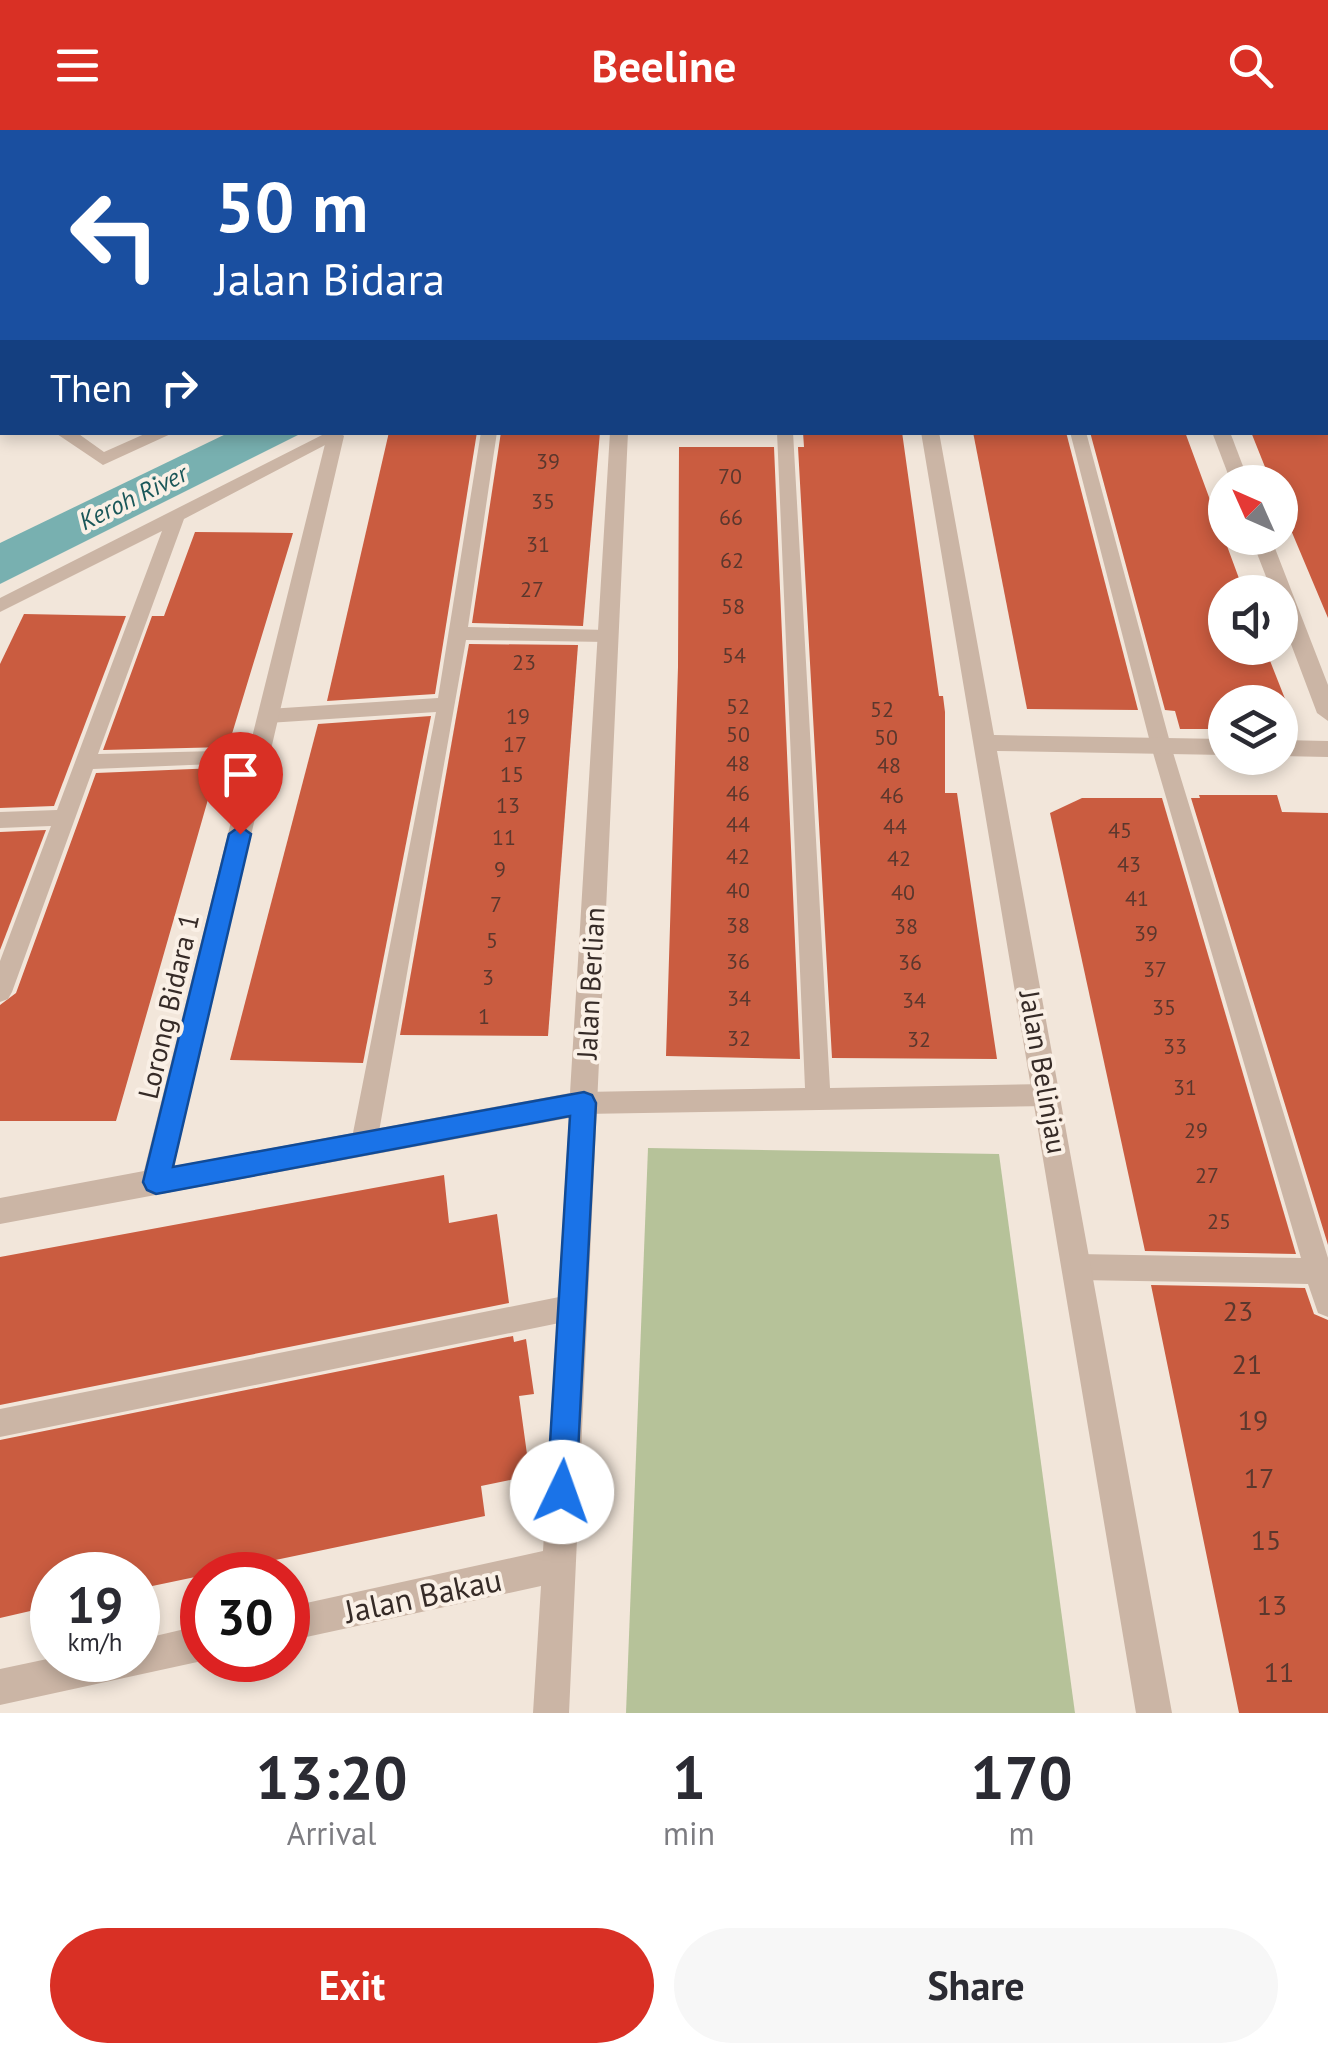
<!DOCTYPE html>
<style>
:root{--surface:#fff;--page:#f7f7f7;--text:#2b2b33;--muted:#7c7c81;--accent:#d93025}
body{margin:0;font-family:"PT Sans",sans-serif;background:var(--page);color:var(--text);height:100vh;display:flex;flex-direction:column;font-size:38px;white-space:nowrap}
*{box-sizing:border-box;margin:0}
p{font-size:32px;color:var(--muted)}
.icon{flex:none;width:55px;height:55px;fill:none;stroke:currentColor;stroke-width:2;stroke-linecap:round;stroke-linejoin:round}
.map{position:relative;height:1583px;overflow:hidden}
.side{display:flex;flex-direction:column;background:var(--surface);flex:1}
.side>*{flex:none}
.hud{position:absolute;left:0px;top:0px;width:1330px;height:305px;box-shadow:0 5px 15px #0003;background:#1a4fa0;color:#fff;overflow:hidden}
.needle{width:65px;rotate:315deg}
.buttons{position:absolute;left:1208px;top:335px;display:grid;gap:20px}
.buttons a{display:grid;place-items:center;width:90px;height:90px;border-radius:50%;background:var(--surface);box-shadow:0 5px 15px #0003;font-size:50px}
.speed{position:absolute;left:30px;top:1422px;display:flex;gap:20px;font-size:50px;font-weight:700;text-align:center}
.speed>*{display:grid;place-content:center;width:130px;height:130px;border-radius:50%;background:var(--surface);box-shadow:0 5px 15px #0003;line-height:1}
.speed small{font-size:25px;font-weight:400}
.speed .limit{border:15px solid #d22;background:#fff;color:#111}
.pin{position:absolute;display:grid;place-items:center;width:85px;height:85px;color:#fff;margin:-102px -42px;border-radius:50% 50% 50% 0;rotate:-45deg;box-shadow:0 0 10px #0007}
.pin .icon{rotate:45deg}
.me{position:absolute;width:110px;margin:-55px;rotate:3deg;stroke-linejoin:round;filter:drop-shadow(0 0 8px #0008)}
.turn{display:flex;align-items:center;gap:35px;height:210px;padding:0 50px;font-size:45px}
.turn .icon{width:130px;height:130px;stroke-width:2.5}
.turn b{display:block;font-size:70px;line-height:85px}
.then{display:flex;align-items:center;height:95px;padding:0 50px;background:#0003;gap:20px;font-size:38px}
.eta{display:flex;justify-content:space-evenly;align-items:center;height:170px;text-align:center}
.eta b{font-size:60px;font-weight:700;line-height:70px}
.primary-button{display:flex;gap:20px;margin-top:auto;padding:20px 50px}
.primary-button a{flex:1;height:115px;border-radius:60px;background:var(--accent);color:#fff;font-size:40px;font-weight:700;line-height:115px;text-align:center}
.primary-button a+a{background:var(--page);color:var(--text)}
header{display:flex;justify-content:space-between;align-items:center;height:130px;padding:0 50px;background:var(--accent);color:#fff;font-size:45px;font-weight:700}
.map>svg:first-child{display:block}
</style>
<header><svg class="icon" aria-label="menu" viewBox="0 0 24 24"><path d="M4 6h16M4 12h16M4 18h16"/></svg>Beeline<svg class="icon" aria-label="search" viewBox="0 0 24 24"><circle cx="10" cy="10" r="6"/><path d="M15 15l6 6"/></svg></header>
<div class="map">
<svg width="1328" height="1583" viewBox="0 0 1328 1583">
<rect width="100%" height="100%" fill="#f2e6da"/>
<path fill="#b6c299" d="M648,1018l351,6 76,559h-449z"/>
<path fill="#78b0b0" d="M230,302l72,1 -302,151v-41z"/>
<g fill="#ca5c40">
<path d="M389,302h88l-42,262 -108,7z"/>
<path d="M501,302h99l-17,194 -111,-3z"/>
<path d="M803,302h99l37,264h4l2,16v81h12l40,266 -165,-1 -34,-611h6z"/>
<path d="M973,302h93l72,278 -111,-1z"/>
<path d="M1090,302h95l59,160h-19v56h40l26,66h-11v-12h-55v27h-45l-5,-18 -10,-1z"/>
<path d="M1251,302h77v186l-48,-114v-22h-9z"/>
<path d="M679,317h95l26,612 -134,-3 12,-389z"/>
<path d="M195,402l98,1 -65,214 -125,3 49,-134h12z"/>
<path d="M24,484l102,2 -72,190 -54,2v-144z"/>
<path d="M469,514l109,1 -30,391 -148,-1z"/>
<path d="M431,586l-68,347 -133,-3 88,-336z"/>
<path d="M217,638l-101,353h-116v-116l16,-12 80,-220z"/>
<path d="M1199,665h78l5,17 46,1v432l-137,-447h9z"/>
<path d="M1082,668h80l134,456 -151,-3 -95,-438z"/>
<path d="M46,700l-46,120v-118z"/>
<path d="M444,1045l5,48 48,-9 12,89 -509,102v-148z"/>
<path d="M1151,1155l154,3 9,26 14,6v393h-89z"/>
<path d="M513,1206l1,6 12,-3 8,55 -15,2 11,80 -49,10 4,30 -347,73v-14h-86v31l-52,12v-178z"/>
</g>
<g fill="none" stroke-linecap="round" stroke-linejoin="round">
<g fill="#cbb5a5" fill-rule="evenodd">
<path d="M127,0h15l1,2h-15z"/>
<path d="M463,0h16l1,2h-16z"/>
<path d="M984,0h14l1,2h-14z"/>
<rect x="0" y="111" width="2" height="10"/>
<path d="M328,302h22l-166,87 -86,235 160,-4 7,2 3,5 -3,5 -172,7 -81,223 -4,7 -8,3v-41l51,-135 -51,2v-16l57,-2 105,-279 -162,81v-14z"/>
<path d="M481,302h16l-29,195 140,3 9,6 -9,6 -142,-2 -89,503 -4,8 -9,3 -9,-3 -4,-8 85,-431 -168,11 -10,-7 10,-7 170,-11z"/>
<path d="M777,302h16l37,656 218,-4 9,3 3,8 -3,8 -9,3 -465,8 -9,-3 -3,-8 3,-8 9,-3 222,-4z"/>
<path d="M1070,302h16l85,314 157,512v59l-10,-4 -10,-29 -230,-4 -9,-4 -4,-9 4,-9 9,-4 223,4 -150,-512z"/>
<path d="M569,1165l10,4 4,9 -4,9 -10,4 -569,116v-28z"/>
</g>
<g fill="#cbb5a5" fill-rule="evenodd">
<path d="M273,0h17l1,2h-16z"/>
<rect x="0" y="11" width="2" height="10"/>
<rect x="0" y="246" width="2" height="12"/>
<path d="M54,302h22l28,20 45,-20h26l-72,33z"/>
<path d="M328,302l16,4 -170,730 396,-73 40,-661h18l-59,1281h-36l8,-127 -253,55v-34l255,-56 26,-433 -569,106v-26l144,-27z"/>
<path d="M921,302h18l55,303 231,4v16l-228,-4 175,962h-36z"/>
<path d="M1212,302h18l19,50h-18z"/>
<path d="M1251,408h20l57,147v36l-11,-8 -37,-98v-23h-8z"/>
<path d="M1280,610l48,1v16l-48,-1z"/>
<path d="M202,1495v36l-202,44v-36l52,-11 86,2v-20z"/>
</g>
<path stroke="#cbb5a5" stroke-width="25" d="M901,0h23"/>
</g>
<path fill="#1a73e8" stroke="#114b97" stroke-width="2.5" d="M240,696l11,8 -78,333 411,-75 8,3 4,8 -20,389 -4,11 -10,4 -11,-4 -4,-11 23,-376 -414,78 -9,-4 -4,-8 86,-348z"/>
<g text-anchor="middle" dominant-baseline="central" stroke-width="8" stroke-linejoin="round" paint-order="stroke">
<g font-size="22" fill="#5b372d">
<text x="548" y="331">39</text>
<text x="730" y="346">70</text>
<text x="543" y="371">35</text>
<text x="731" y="387">66</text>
<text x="538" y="414">31</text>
<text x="732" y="430">62</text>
<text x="532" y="459">27</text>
<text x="733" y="476">58</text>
<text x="734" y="525">54</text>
<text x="524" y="532">23</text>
<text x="738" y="576">52</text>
<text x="882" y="579">52</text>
<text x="518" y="586">19</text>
<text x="738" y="604">50</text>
<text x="886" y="607">50</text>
<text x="515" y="614">17</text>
<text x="738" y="633">48</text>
<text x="889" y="635">48</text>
<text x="512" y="644">15</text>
<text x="738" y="663">46</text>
<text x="892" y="665">46</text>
<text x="508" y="675">13</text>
<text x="738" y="694">44</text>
<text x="895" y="696">44</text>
<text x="1120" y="700">45</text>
<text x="504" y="707">11</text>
<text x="738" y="726">42</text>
<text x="899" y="728">42</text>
<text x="1129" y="734">43</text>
<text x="500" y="739">9</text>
<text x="738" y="760">40</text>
<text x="903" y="762">40</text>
<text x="1137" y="768">41</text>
<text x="496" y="774">7</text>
<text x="738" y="795">38</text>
<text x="906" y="796">38</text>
<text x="1146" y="803">39</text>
<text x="492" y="810">5</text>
<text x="738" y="831">36</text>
<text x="910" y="832">36</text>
<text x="1155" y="839">37</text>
<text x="488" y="847">3</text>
<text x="739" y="868">34</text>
<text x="914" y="870">34</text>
<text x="1164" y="877">35</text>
<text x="484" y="886">1</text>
<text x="739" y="908">32</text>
<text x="919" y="909">32</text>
<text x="1175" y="916">33</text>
<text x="1185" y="957">31</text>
<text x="1196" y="1000">29</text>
<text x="1207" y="1045">27</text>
<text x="1219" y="1091">25</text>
</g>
<g font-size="25" font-style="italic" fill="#1b5759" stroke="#faf0e6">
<text transform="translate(133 367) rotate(-26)">Keroh River</text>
</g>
<g font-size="28" fill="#362b27" stroke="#faf0e6">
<text transform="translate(590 853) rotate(-87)">Jalan Berlian</text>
<text transform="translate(168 876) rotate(-77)">Lorong Bidara 1</text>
<text transform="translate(1044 942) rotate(80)">Jalan Belinjau</text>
</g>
<g font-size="28" fill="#5b372d">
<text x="1238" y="1180">23</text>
<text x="1247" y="1233">21</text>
<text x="1253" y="1289">19</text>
<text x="1259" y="1347">17</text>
<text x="1266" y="1409">15</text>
<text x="1272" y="1474">13</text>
<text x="1279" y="1541">11</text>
</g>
<g font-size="32" fill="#362b27" stroke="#faf0e6">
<text transform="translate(423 1465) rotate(-12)">Jalan Bakau</text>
</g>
</g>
</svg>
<div class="buttons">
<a><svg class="needle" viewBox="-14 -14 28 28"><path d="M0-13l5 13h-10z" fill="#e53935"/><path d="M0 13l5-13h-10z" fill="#7c7c81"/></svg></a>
<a><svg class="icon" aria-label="sound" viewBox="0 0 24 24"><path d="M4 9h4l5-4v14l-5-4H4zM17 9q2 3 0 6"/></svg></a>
<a><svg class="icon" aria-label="layers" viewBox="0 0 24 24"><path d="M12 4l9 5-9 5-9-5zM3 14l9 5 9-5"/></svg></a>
</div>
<div class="speed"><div>19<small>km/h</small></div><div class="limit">30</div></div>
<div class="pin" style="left:240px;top:704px;background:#d93025"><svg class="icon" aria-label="arrive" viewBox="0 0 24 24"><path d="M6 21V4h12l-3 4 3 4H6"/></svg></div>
<svg class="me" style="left:562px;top:1362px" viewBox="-20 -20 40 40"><circle r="19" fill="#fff"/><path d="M0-13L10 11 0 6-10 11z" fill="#1a73e8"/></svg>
<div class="hud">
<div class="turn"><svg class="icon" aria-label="left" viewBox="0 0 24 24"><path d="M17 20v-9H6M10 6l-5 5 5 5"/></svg><div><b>50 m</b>Jalan Bidara</div></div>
<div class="then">Then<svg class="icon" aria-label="right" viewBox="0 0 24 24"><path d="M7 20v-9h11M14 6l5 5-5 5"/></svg></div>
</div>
</div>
<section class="side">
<div class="eta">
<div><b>13:20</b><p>Arrival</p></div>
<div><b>1</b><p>min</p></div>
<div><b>170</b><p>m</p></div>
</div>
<div class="primary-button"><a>Exit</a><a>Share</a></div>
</section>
